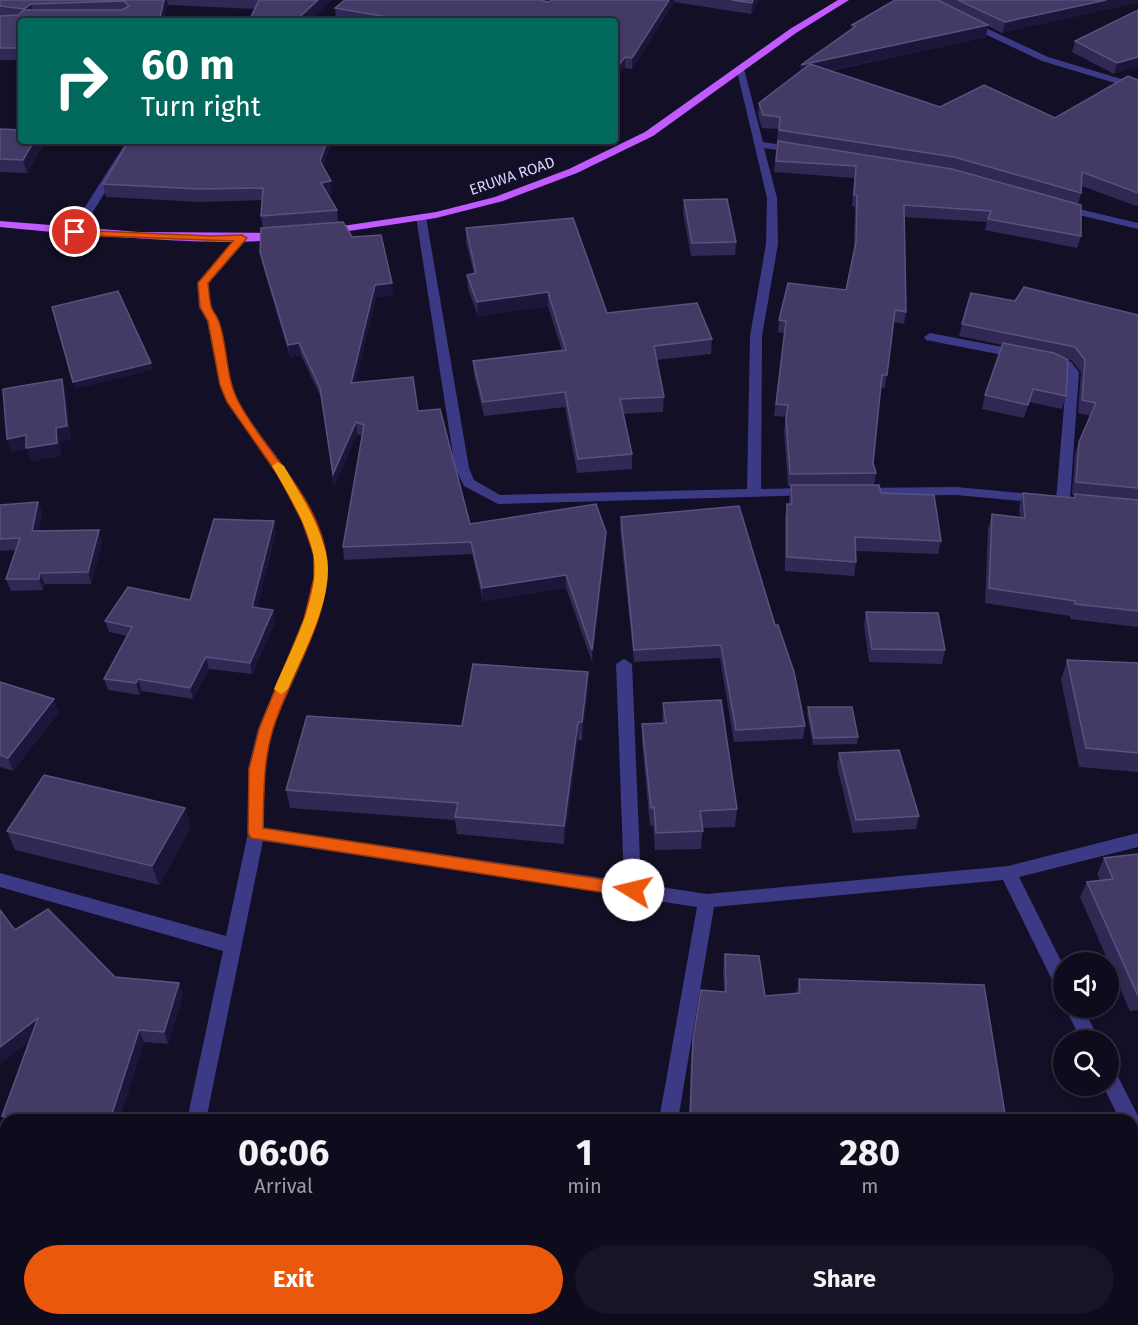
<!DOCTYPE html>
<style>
:root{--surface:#0e0b1c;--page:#171425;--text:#f1f3f6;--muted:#9b9ba3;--line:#2e2b3b;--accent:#ea580c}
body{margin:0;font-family:"Fira Sans",sans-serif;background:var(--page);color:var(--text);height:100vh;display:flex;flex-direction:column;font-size:22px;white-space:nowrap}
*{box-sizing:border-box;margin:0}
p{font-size:20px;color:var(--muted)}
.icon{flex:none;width:33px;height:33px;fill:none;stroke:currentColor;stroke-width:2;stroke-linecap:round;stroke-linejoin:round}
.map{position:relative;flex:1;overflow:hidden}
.details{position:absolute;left:0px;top:1114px;width:1138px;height:212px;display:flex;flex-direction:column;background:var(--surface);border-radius:18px 18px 0 0;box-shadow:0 3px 9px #0003,0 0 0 2px var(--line)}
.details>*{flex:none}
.banner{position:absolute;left:18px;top:18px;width:600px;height:126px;border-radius:6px;box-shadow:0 3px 9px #0003,0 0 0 2px var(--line);background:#00695c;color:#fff;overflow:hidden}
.buttons{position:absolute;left:1053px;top:952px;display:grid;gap:12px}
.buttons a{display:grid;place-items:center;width:66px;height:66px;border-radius:50%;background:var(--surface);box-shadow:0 3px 9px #0003,0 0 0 2px var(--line);font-size:30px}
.pin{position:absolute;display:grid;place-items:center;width:51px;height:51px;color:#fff;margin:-26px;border:3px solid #fff;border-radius:50%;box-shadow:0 2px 6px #0007}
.me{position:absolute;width:66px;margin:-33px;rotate:279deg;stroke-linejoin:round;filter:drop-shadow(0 0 4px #0008)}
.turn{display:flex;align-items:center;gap:21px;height:126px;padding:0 24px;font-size:27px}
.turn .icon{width:78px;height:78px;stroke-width:2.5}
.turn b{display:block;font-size:42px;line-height:51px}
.eta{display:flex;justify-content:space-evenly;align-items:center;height:102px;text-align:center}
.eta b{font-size:36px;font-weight:700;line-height:42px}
.action{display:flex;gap:12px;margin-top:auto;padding:12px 24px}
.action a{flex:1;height:69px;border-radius:36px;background:var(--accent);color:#fff;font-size:24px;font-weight:700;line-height:69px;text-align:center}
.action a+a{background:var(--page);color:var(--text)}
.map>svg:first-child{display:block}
</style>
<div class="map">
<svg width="1138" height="1325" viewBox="0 0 1138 1325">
<rect width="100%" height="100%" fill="#130f26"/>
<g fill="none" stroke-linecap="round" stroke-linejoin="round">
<g fill="#3d3a85" fill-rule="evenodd">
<path d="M969,20l79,37 90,27v6l-96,-29 -76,-36 -2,-2z"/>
<path d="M736,67l8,2 19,73 33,5 5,3 -5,3 -32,-5 13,50 1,46 -16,92 -1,153 48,-1 7,4 -2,3 -316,9 -34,-18 -9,-18 -39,-251 5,-3 5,3 43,251 5,12 26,15 247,-6 3,-153 16,-92 1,-46z"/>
<path d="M127,141h10l-58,93h-8l-2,-2z"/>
<path d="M1062,205l76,18v6l-80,-19 -1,-2z"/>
<path d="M242,235l6,3 -39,45c0,8 0,16 2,23 1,6 6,11 8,16 9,26 7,56 20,80 29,51 78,93 88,153 9,51 -37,125 -53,173 -11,33 -10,65 -10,100l360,53 -8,-217 8,-5 8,5 9,220 66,10 301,-28 130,-33v14l-119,30 45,90v27l-6,-2 -55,-112 -289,27 -36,213h-19l38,-213 -434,-66 -57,279h-19l36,-169 -223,-64v-14l226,63 22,-103v-64l10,-40 46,-110 10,-41 -1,-23 -11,-34 -24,-46 -51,-73 -7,-17 -13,-64 -8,-14 -2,-24 41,-47z"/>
<path d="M930,333l88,17 6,4 -6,4 -92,-18 -2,-3z"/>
<path d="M1050,356l21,6 8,10 -9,128 -7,4 -7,-4 11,-128c-7,-7 -17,-5 -23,-12z"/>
<path d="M956,487l86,8 7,4 -7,4 -86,-8 -96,1 -7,-4 7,-4z"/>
<path d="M1065,1008h18l17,33h-18z"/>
<path d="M1108,1069l7,2 23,45v30l-6,-2v-24h-12l-17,-34h5z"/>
<path d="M0,1310h6v10h18l-2,5h-22z"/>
<path d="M144,1320h20l-1,5h-20z"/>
<path d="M623,1320h20l-1,5h-20z"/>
</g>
<g fill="#c25bff" fill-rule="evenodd">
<path d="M838,0h11l-53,33 -143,103 -76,37 -74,28 -67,17 -107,16 -6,-3 6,-3 107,-16 59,-15 74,-28 76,-37 145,-103z"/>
<path d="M0,221l139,11 139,1 6,3c-20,16 -246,-5 -284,-9z"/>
</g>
</g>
<g fill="#312854">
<path d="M0,0h332l-23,21h-60l6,-12 -87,-4 -147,16v39h-21z"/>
<path d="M551,0h211h-3l-8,14 -77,-12 -42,67 -7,-1 -10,-47h-268l-11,-2 -1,-11 214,-6z"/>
<path d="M895,0h243l-136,33 -14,-7 -2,11 -156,34 110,36 115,11 83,-38v124l-2,2 -54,-20 -1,7 -3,12 3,31 -4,12 -92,-18 2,-8 -83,-5 2,95 -2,12 -11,-2 -8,66 -4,-1 -8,76 3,10 -2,12 7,8 60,48 -3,13 -82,-3v11l-2,14 -69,-5v-54l2,-13h2v-5l2,-13h-3l-4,-55 2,-14 -12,-1 10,-83 -6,-1 1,-12 67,-30 8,-40 1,-43 -3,-1 2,-28 -80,-6 4,-43 -16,-1 -4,-13 1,-12 41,-31 1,-7 50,-36 1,-4z"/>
<path d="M1138,10l-24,64 -42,-22 3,-11z"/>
<path d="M0,129l21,12h23v2l-17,30 -27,-1z"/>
<path d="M323,167l9,27 -4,1 9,15 1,12 14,15 41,58 -17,2 -21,86 63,28 52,113 136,8v12l-14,118 -26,-74 -83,13 -11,-47 -128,6 -1,-13 19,-111 -5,-2 -23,52 -12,-86 -21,-45 -11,2 -28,-94 -2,-11 3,-24 -2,-12 1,-16 -61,2 -95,-5 -3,-13z"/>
<path d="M684,200l52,42 -1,13 -44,1 -8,-43z"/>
<path d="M466,228l141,85 105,26 -1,15 -54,6 7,37 -1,15 -40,2 9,40v15l-55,4 -12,-66 -81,9 -10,-41 -1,-14 89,-10 -14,-45 -70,10 -10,-27 -1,-14 7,-1 -8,-32z"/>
<path d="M1015,301l123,14v312l-68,-8v-3l-85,-13 3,-74 4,-15 28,4 -1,-10 4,-15 51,4v-2h-2l3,-41 4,-12 12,-26 -13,-3 3,-41 -10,-12 -4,-1 -1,37 -4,13 -33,-7 -5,16 -42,-9 3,-14 17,-50 -43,-9 3,-12z"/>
<path d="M38,502l4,12 -4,17 64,11 -11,42h-46l-2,6 -32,1 -5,-12 10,-29 -16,1v-46z"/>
<path d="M621,517l154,108 30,101 -2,13 -69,3 -14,-84 -86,4 -14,-133z"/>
<path d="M276,532l-19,76 16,2 2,12 -23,52 -43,-5 -16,30 -51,-8 -3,4 -31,-5 -4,-11 23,-43 -18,-4 -4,-11 85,-21z"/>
<path d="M866,612l79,38 -3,14 -73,-2 -5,-37z"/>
<path d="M1067,660l71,3v109l-59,-5 -18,-87z"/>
<path d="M0,682l59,30 -46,59 -13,-4z"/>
<path d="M588,690l-6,50h-4l-14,104 -107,-10 -2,-14 -165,-12 -4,-18 176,-64z"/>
<path d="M663,703l74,106 -2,18 -32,1 -2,21 -46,1 -2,-25 -3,1 -8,-84v-18l20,-1z"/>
<path d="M808,707l50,30 -1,7 -44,1 -6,-31z"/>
<path d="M839,753l80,63 -3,13 -63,4 -16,-67z"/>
<path d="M185,808l6,19 -32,58 -144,-35 -8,-19z"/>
<path d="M1138,854v156l-8,1 -50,-114 7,-15 13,-2 -3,-6 7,-16z"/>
<path d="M15,930l100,47 64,6 4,12 -15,49 -24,-2 -25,78h-113v4l-4,-8 27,-75 -29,23z"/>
<path d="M725,954l40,42 31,-2 3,-15 207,141h-317l2,-65 2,-16 31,-48 -1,-21z"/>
<path d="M6,1157v95l-6,-1v-77z"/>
<path d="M508,1320h58l-1,5h-41l-16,-4z"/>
<path d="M716,1320h131v4l11,1h-142z"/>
<path d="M932,1320h142l1,5h-142z"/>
</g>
<g fill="#1d163a">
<path d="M164,0h3l1,5 -4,16h-5z"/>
<path d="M318,0h14l-23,21h-14z"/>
<path d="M669,0h5v2l-42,67v-11z"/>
<path d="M753,0h6l-8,14 1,-11z"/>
<path d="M1106,0h32v3l-136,30 3,-11z"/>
<path d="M31,4l3,12 -7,4 -3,-11z"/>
<path d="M988,25l-2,12 -187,40 2,-12z"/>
<path d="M625,57v11l-10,13v-11z"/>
<path d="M1138,57v10l-24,7 3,-11z"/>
<path d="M34,141h10v2l-17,30 -4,-13z"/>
<path d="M327,141h6l-12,32 -1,-12z"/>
<path d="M331,181l1,13 -9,2 -2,-13z"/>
<path d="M392,283l1,12 -17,2 -24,98 -1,-12 24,-98z"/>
<path d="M548,292v14l-70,10 -1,-14z"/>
<path d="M299,343l2,12 -11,2 -2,-12z"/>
<path d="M151,363l2,7 -78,19 -2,-7z"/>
<path d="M62,379l4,13 5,48 -11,2 1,14 -30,6 -4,-13 -16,3 -4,-13 49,-11z"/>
<path d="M356,422l1,12 -23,52 -1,-12z"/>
<path d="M38,502l4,12 -6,29 -4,-12z"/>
<path d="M274,521l2,11 -21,87 -3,-12z"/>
<path d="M99,530l3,12 -11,42 -3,-12z"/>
<path d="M606,532v12l-14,118v-12z"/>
<path d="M40,573l5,11 -2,6 -4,-11z"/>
<path d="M566,575v13l-83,13 -1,-13z"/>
<path d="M273,610l2,12 -23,52 -2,-11z"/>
<path d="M206,657l3,12 -16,30 -3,-11z"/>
<path d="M588,672v18l-6,50v-18z"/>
<path d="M138,679l4,12 -3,4 -3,-12z"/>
<path d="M54,699l5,13 -46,59 -5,-13z"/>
<path d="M578,722v18l-14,104v-18z"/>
<path d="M185,808l6,19 -32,58 -7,-19z"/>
<path d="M179,983l4,12 -15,49 -4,-12z"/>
<path d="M38,1018l6,12 -44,34v-17z"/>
<path d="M139,1030l5,12 -25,78h-9z"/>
</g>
<g fill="#433a66" stroke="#5a527e" stroke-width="1.5">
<path d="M0,0h164l-5,21h-138v27h-21v-32l18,-1 6,-5h98l7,-4 -5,-5 -93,3 -7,5 -24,-3z"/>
<path d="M259,0h59l-23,21h-46z"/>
<path d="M345,0h195l9,2 2,-2h118l-37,58 -7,-1 -10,13v-49h-196l-18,-4 -2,2 -64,-11z"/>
<path d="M732,0h21l-1,3z"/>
<path d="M895,0h43l50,25 -187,40 55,-39 -4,-1z"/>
<path d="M958,0h148l-101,22z"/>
<path d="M1138,10v47l-21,6 -42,-22z"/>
<path d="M810,64l130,43 44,-22 71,33 73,-42 10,4v113l-56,-21 -1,21 -127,-36 -175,-27 1,-13 -17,-2 -4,-12z"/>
<path d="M0,129l21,1v11h13l-11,19 -23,-1z"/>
<path d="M129,141h198l-7,20 11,20 -10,2 16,27 -76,6 2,-28 -64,1 -96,-5z"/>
<path d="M778,141l174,28 129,36v31l-93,-17 3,-8 -87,-6 2,107 -11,-2 -8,65h-5l-9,88 3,10 -86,1 -4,-55 2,-14 -12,-1 10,-83 -7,-1 9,-37 58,7 10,-48 1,-47h-3l2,-29 -80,-5z"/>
<path d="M727,199l9,43 -44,1 -8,-43z"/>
<path d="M573,218l34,95 90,-10 15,36 -58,7 10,51 -44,2 12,55 -54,5 -13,-67 -82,10 -10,-41 93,-11 -18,-58 -71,10 -10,-27 9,-2 -10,-45z"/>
<path d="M343,222l9,15 29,-2 11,48 -17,2 -24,98 62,-6 5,34 22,-2 30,115 126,-20 10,28 -14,118 -26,-75 -84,13 -11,-46 -128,5 21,-122 -8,-3 -23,52 -13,-86 -21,-45 -11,2 -28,-93 1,-24z"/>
<path d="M1024,287l114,28v173l-62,-6 3,-40 17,-39 -14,-3 3,-40 -10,-13 -113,-23 9,-31 44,8z"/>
<path d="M118,291l33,72 -78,19 -21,-75z"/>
<path d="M1003,343l51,10 14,7 -2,36 -33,-7 -5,16 -43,-10z"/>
<path d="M62,379l5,47 -11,2 1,15 -31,5v-13l-19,4 -4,-50z"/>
<path d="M791,485h88l2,8 53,2 7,46 -86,-4 1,25 -69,-5v-53h5z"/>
<path d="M1023,493l52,5v-4l63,6v111l-63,-7v-3l-86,-13 3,-74 33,4z"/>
<path d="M38,502l-6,29 67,-1 -11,42 -48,1 -1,6h-33l14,-41 -20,1v-34z"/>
<path d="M739,506l36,119h3l16,47 11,54 -69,4 -15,-85 -87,5 -13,-133z"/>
<path d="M214,519l60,2 -22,86 21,3 -23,53 -44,-6 -16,31 -52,-9 -2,4 -32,-4 28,-52 -27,-6 23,-34 62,13z"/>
<path d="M866,612l72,1 7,37 -73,-1z"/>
<path d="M1067,660l71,3v90l-52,-5z"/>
<path d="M473,664l115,8 -6,50h-4l-14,104 -109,-9 3,-14 -172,-13 21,-74 155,10z"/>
<path d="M0,682l54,17 -46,59 -8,-3z"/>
<path d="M721,700l16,109 -37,2 3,20 -47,2 -2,-26 -3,1 -9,-84 24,-1 -3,-20z"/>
<path d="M808,707h44l6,30 -44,1z"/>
<path d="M899,750l20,66 -63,4 -17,-67z"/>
<path d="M44,775l141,33 -33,58 -145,-35z"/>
<path d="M1138,854v142l-51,-114 26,-3 -9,-21z"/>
<path d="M48,909l67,68 64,6 -15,49 -25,-2 -29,90h-91l1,-2 -18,-2 36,-98 -38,29v-137l15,20z"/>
<path d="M725,954l34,2 6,40 35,-3 -1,-14 185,6 22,135h-316l3,-81 8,-49 25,2z"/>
<path d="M6,1157v85l-6,-1v-67z"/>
<path d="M219,1320h39l41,5h-82z"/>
<path d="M547,1320h17l-1,3z"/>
<path d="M719,1320h128v4l11,1h-139z"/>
<path d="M941,1320h133l1,5h-134z"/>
</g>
<path fill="#ea580c" stroke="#983908" stroke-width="1.5" d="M72,230l139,6 31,-1 5,3 -39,45c1,7 1,16 3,23 1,5 6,10 8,16 9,25 6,54 19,79 24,48 83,98 88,157 6,61 -36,115 -53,171 -10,33 -9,65 -10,99l370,56 6,2 2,4 -2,5 -6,2 -382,-59 -3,-5 1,-64 10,-40 45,-110 10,-41v-23l-12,-34 -24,-46 -51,-73 -7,-17 -12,-64 -8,-14 -2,-24 35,-42 -158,-6 -5,-3z"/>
<path fill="#f59e0b" d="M278,462l6,4c16,28 34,55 42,87 10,42 -22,98 -38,136l-7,5 -7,-5c16,-38 48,-94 39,-136 -7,-31 -25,-59 -41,-87z"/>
<g text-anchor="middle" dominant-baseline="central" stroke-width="6" stroke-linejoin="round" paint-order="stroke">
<g font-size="15" fill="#d9d4ff" stroke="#130f26">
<text transform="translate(512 176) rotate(-19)">ERUWA ROAD</text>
</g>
</g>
</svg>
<div class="buttons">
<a><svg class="icon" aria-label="sound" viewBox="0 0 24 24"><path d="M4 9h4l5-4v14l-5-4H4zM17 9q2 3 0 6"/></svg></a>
<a><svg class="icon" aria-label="search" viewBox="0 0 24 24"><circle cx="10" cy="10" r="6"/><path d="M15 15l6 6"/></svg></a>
</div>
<div class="pin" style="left:75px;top:232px;background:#d93025"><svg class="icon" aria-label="arrive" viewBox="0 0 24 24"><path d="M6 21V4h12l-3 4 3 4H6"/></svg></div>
<svg class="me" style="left:633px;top:890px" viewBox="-20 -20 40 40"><circle r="19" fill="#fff"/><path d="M0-13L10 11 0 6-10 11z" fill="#ea580c"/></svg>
<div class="banner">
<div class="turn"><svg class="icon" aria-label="right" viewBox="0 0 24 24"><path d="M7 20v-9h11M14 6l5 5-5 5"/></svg><div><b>60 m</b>Turn right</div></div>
</div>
<section class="details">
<div class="eta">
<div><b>06:06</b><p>Arrival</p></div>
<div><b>1</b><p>min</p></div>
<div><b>280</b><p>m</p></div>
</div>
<div class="action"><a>Exit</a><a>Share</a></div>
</section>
</div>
